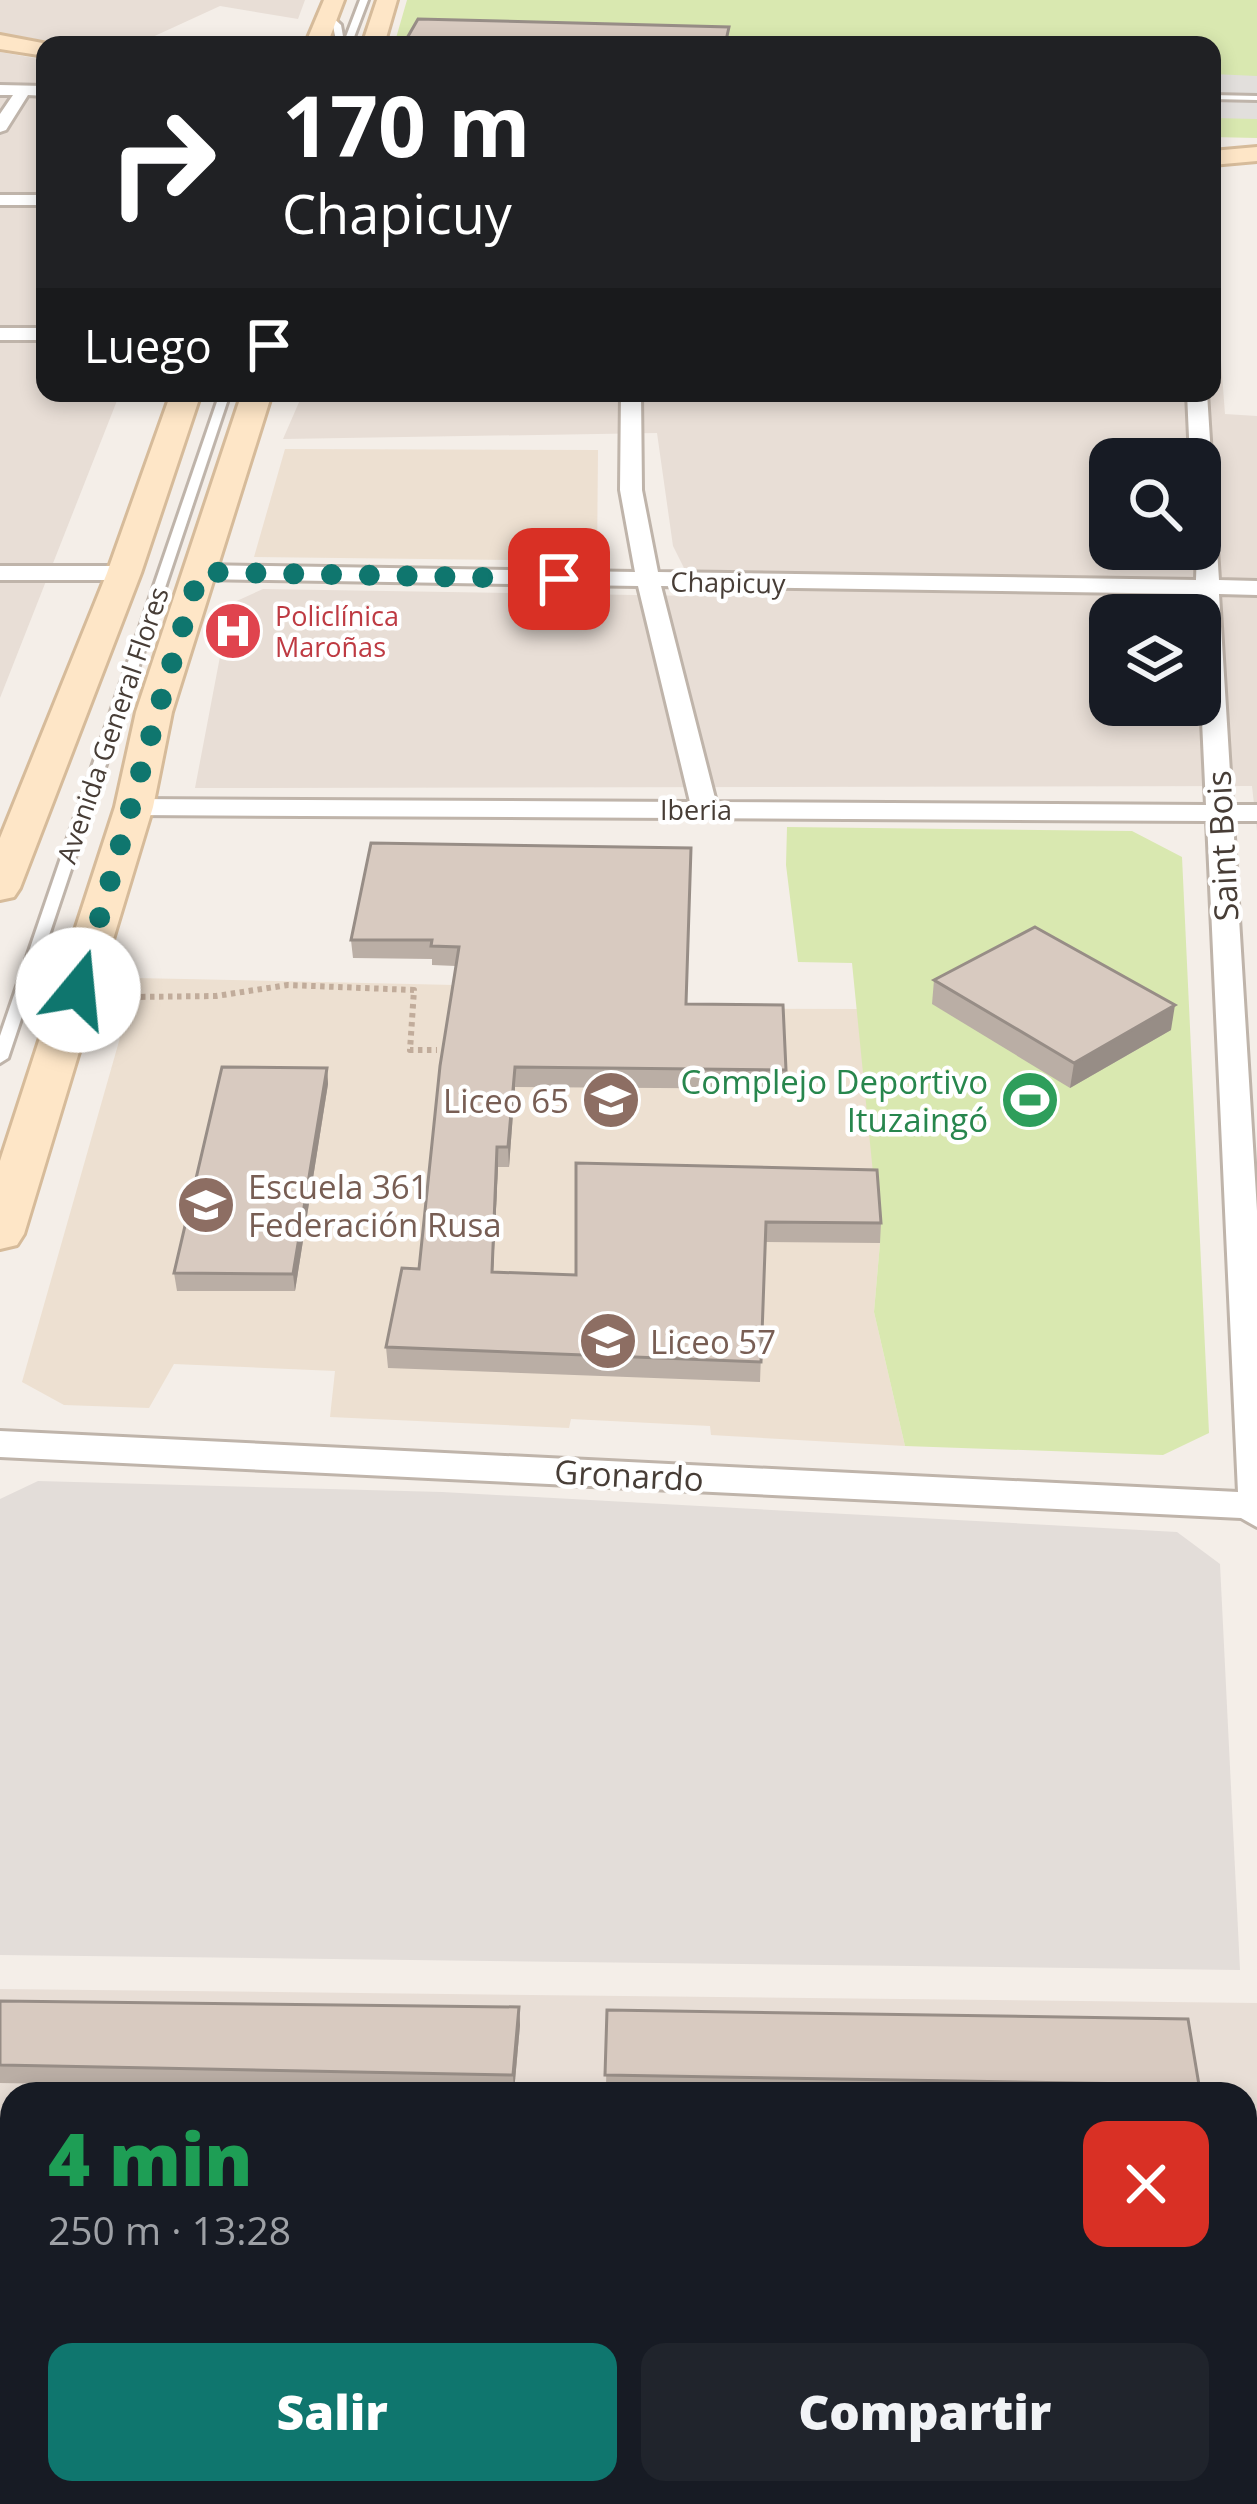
<!DOCTYPE html>
<html lang="es">
<meta charset="utf-8">
<style>
:root{--surface:#171b24;--page:#20242c;--text:#f1f3f6;--muted:#9ea1a6;--accent:#0f766e}
body{margin:0;font-family:"Open Sans",sans-serif;background:var(--page);color:var(--text);height:100vh;display:flex;flex-direction:column;font-size:45px;white-space:nowrap}
*{box-sizing:border-box;margin:0}
p{font-size:39px;color:var(--muted)}
.icon{flex:none;width:66px;height:66px;fill:none;stroke:currentColor;stroke-width:2;stroke-linecap:round;stroke-linejoin:round}
.map{position:relative;flex:1;overflow:hidden}
.side{position:absolute;left:0px;top:2082px;width:1257px;height:423px;display:flex;flex-direction:column;background:var(--surface);border-radius:36px 36px 0 0;box-shadow:0 6px 18px #0003}
.side>*{flex:none}
.banner{position:absolute;left:36px;top:36px;width:1185px;height:366px;border-radius:24px;box-shadow:0 6px 18px #0003;background:#202124;color:#fff;overflow:hidden}
.controls{position:absolute;left:1089px;top:438px;display:grid;gap:24px}
.controls a{display:grid;place-items:center;width:132px;height:132px;border-radius:24px;background:var(--surface);box-shadow:0 6px 18px #0003;font-size:60px}
.pin{position:absolute;display:grid;place-items:center;width:102px;height:102px;color:#fff;margin:-51px;border-radius:24px;box-shadow:0 6px 18px #0006}
.me{position:absolute;width:132px;margin:-66px;rotate:17deg;stroke-linejoin:round;filter:drop-shadow(0 0 9px #0008)}
.turn{display:flex;align-items:center;gap:42px;height:252px;padding:0 48px;font-size:54px}
.turn .icon{width:156px;height:156px;stroke-width:2.5}
.turn b{display:block;font-size:84px;line-height:102px}
.then{display:flex;align-items:center;height:114px;padding:0 48px;background:#0003;gap:24px;font-size:45px}
.round{display:grid;place-items:center;flex:none;width:126px;height:126px;border-radius:24px;background:var(--page)}
.head{display:flex;align-items:center;justify-content:space-between;height:204px;padding:0 48px}
h1{font-size:72px;font-weight:800;line-height:90px;color:#1e9e55}
.button{display:flex;gap:24px;margin-top:auto;padding:24px 48px}
.button a{flex:1;height:138px;border-radius:24px;background:var(--accent);color:#fff;font-size:48px;font-weight:800;line-height:138px;text-align:center}
.button a+a{background:var(--page);color:var(--text)}
.map>svg:first-child{display:block}
</style>
<div class="map">
<svg width="1257" height="2504" viewBox="0 0 1257 2504">
<rect width="100%" height="100%" fill="#f4eee8"/>
<g fill="#e8ded6" fill-rule="evenodd">
<path d="M0,0h305l-7,19 -78,-13 -85,39h-63l-72,-12z"/>
<path d="M0,52l45,8v333h75l-120,305z"/>
<path d="M1213,252l12,162 32,2v415l-5,-45 -1057,2 35,-184 33,-15 435,7 -25,-50 -16,-113 -374,6 20,-46h909zM1110,459h90v90h-90zM1110,615h90v90h-90z"/>
<path d="M0,1989l1257,14v501h-1257zM12,2094h1233v399h-1233z"/>
</g>
<path fill="#e3ddd9" d="M38,1481l404,11 735,40 43,32 20,406 -1240,-15v-456z"/>
<g fill="#ede0d1">
<path d="M285,449l313,1 -1,111 -343,-4z"/>
<path d="M137,978l318,7 86,23 318,1 21,234 -6,69 31,134 -194,-11 -1,-9 -139,-7 -2,9 -239,-11 5,-46 -161,-7 -25,44 -85,-3 -42,-23z"/>
</g>
<g fill="#d9e8b0">
<path d="M407,0h850v138l-45,-1v-92h-818z"/>
<path d="M787,827l345,4 50,26 27,576 -46,22 -258,-9 -31,-134 6,-69 -28,-280 -54,-1 -12,-97z"/>
</g>
<path fill="#e2dfdc" d="M1212,74l45,2v43l-45,-1z"/>
<g fill="none" stroke-linecap="round" stroke-linejoin="round">
<defs>
<g id="lane">
<path d="M360,0h8l-17,45h-14l-4,-19 -10,-9 7,-2 11,10 3,17z"/>
<path d="M1212,95l45,1v4l-45,-1z"/>
<path d="M220,393h10l-222,665 -8,5v-27z"/>
</g>
<g id="street">
<path d="M0,85l45,1v10l-17,-1 -22,35 -6,2v-18l13,-19h-13z"/>
<rect x="0" y="195" width="45" height="10"/>
<rect x="0" y="328" width="45" height="12"/>
<path d="M621,393h20l1,97 16,82 538,8 4,-121h-10l-3,-66h20l12,187 38,1v14l-38,-1 13,211h25v16h-24l24,390v316l-16,-9 -1241,-61v-26l1238,61 -31,-671 -1073,-6 -13,-8 13,-8 556,3 -52,-216 -438,-7 -11,-7 11,-7 435,7 -15,-82zM661,586l535,8 10,211 -490,-3z"/>
<path d="M0,566h124l11,7 -11,7h-124z"/>
</g>
<g id="secondary">
<path d="M324,0h20l-17,45h-22z"/>
<path d="M377,0h20l-13,45h-22z"/>
<path d="M0,35l53,10h-8v11l-45,-7z"/>
<path d="M1257,147v14l-45,4v-14z"/>
<path d="M171,393h30l-60,180 -121,315 -6,9 -14,3v-62l107,-265z"/>
<path d="M242,393h30l-100,319 -19,95 -129,427 -7,11 -17,4v-88l115,-354 21,-95z"/>
</g>
</defs>
<use href="#lane" stroke="#bfb4aa" stroke-width="6"/>
<use href="#street" stroke="#bfb4aa" stroke-width="6"/>
<use href="#secondary" stroke="#d6bb9a" stroke-width="6"/>
<path stroke="#c1ac9b" stroke-width="6" stroke-dasharray="4.5 4.5" stroke-linecap="butt" d="M132,997l84,-1 72,-11 126,5 -4,60h27"/>
<use href="#lane" fill="#fff" fill-rule="evenodd"/>
<use href="#street" fill="#fff" fill-rule="evenodd"/>
<use href="#secondary" fill="#fee6c7" fill-rule="evenodd"/>
</g>
<g fill="#baaea5">
<path d="M371,843l316,162 99,65 -1,19 -270,-2 -6,80h-11l-5,105 83,3v-112l305,60 -1,20 -115,-1 -5,140 -372,-14 -2,-21 33,-78 37,-303 -24,-1v-6l-79,-1 -2,-18z"/>
<path d="M934,980l237,50 -101,58 -138,-84z"/>
<path d="M327,1068l1,16 -33,207h-118l-3,-18z"/>
<path d="M0,2001l519,6 1,18 -6,67 -514,-9z"/>
<path d="M607,2010l592,75 -3,9 -590,-1z"/>
</g>
<g fill="#978d86">
<path d="M1175,1005l-4,25 -101,58 4,-25z"/>
<path d="M515,1067v20l-6,80 -1,-20z"/>
<path d="M327,1068l1,16 -33,207 -2,-17z"/>
<path d="M497,1147l1,20 -6,125v-20z"/>
<path d="M519,2007l1,18 -6,67 -1,-17z"/>
</g>
<g fill="#d8cac0" stroke="#978d86" stroke-width="3">
<path d="M418,19l311,8 -4,18h-322z"/>
<path d="M371,843l320,5 -5,156 97,1 3,65 -271,-3 -7,80h-11l-5,125 84,3v-112l301,7 4,53 -115,-1 -5,140 -375,-15 16,-79 17,1 21,-203 19,-119 -28,-1 1,-6h-81z"/>
<path d="M1035,927l140,78 -101,58 -140,-83z"/>
<path d="M222,1067l105,1 -34,206 -119,-1z"/>
<path d="M0,2001l519,6 -6,68 -513,-10z"/>
<path d="M607,2010l581,9 11,66 -594,-10z"/>
</g>
<g fill="none" stroke-linecap="round" stroke-linejoin="round">
<path stroke="#0f766e" stroke-width="21" stroke-dasharray="0 37.8" d="M78,990c43,-139 77,-280 122,-418l359,7"/>
</g>
<defs>
<symbol id="hospital-disc" viewBox="-11 -11 22 22"><circle r="9.5" fill="#e0444e" stroke="#fff"/><path d="M-5-5h3v3.5h4V-5h3V5h-3V1.5h-4V5h-3Z" fill="#fff"/></symbol>
<symbol id="school-disc" viewBox="-11 -11 22 22"><circle r="9.5" fill="#8d6e63" stroke="#fff"/><path d="M0-5L7-2L0 1L-7-2ZM-4 1L0 2.5L4 1V4Q0 6-4 4Z" fill="#fff"/></symbol>
<symbol id="stadium-disc" viewBox="-11 -11 22 22"><circle r="9.5" fill="#2e9e5b" stroke="#fff"/><path d="M0-5a6.5 5 0 1 0 0 10a6.5 5 0 1 0 0-10ZM-3.5-1.8h7v3.6h-7Z" fill="#fff"/></symbol>
</defs>
<g fill-rule="evenodd">
<use href="#hospital-disc" x="200" y="598" width="66" height="66"/>
<use href="#school-disc" x="578" y="1067" width="66" height="66"/>
<use href="#stadium-disc" x="997" y="1067" width="66" height="66"/>
<use href="#school-disc" x="173" y="1172" width="66" height="66"/>
<use href="#school-disc" x="575" y="1308" width="66" height="66"/>
</g>
<g text-anchor="middle" dominant-baseline="central" stroke-width="9" stroke-linejoin="round" paint-order="stroke">
<g font-size="27" fill="#473d36" stroke="#fff">
<text transform="translate(728 582) rotate(1)">Chapicuy</text>
<text transform="translate(112 725) rotate(-71)">Avenida General Flores</text>
<text x="696" y="809">Iberia</text>
</g>
<g font-size="27" fill="#be3a42" stroke="#fff" text-anchor="start">
<text x="275" y="615">Policlínica<tspan x="275" dy="31">Maroñas</tspan></text>
</g>
<g font-size="33" fill="#473d36" stroke="#fff">
<text transform="translate(1222 846) rotate(-93)">Saint Bois</text>
<text transform="translate(629 1475) rotate(3)">Gronardo</text>
</g>
<g font-size="33" fill="#27864d" stroke="#fff" text-anchor="end">
<text x="988" y="1081">Complejo Deportivo<tspan x="988" dy="38">Ituzaingó</tspan></text>
</g>
<g font-size="33" fill="#785e54" stroke="#fff" text-anchor="start">
<text x="569" y="1100" text-anchor="end">Liceo 65</text>
<text x="248" y="1186">Escuela 361<tspan x="248" dy="38">Federación Rusa</tspan></text>
<text x="650" y="1341">Liceo 57</text>
</g>
</g>
</svg>
<div class="controls">
<a><svg class="icon" aria-label="search" viewBox="0 0 24 24"><circle cx="10" cy="10" r="6"/><path d="M15 15l6 6"/></svg></a>
<a><svg class="icon" aria-label="layers" viewBox="0 0 24 24"><path d="M12 4l9 5-9 5-9-5zM3 14l9 5 9-5"/></svg></a>
</div>
<div class="pin" style="left:559px;top:579px;background:#d93025"><svg class="icon" aria-label="arrive" viewBox="0 0 24 24"><path d="M6 21V4h12l-3 4 3 4H6"/></svg></div>
<svg class="me" style="left:78px;top:990px" viewBox="-20 -20 40 40"><circle r="19" fill="#fff"/><path d="M0-13L10 11 0 6-10 11z" fill="#0f766e"/></svg>
<div class="banner">
<div class="turn"><svg class="icon" aria-label="right" viewBox="0 0 24 24"><path d="M7 20v-9h11M14 6l5 5-5 5"/></svg><div><b>170 m</b>Chapicuy</div></div>
<div class="then">Luego<svg class="icon" aria-label="arrive" viewBox="0 0 24 24"><path d="M6 21V4h12l-3 4 3 4H6"/></svg></div>
</div>
<section class="side">
<div class="head"><div><h1>4 min</h1><p>250 m · 13:28</p></div><a class="round" style="background:#d93025;color:#fff"><svg class="icon" aria-label="close" viewBox="0 0 24 24"><path d="M6 6l12 12M18 6L6 18"/></svg></a></div>
<div class="button"><a>Salir</a><a>Compartir</a></div>
</section>
</div>
